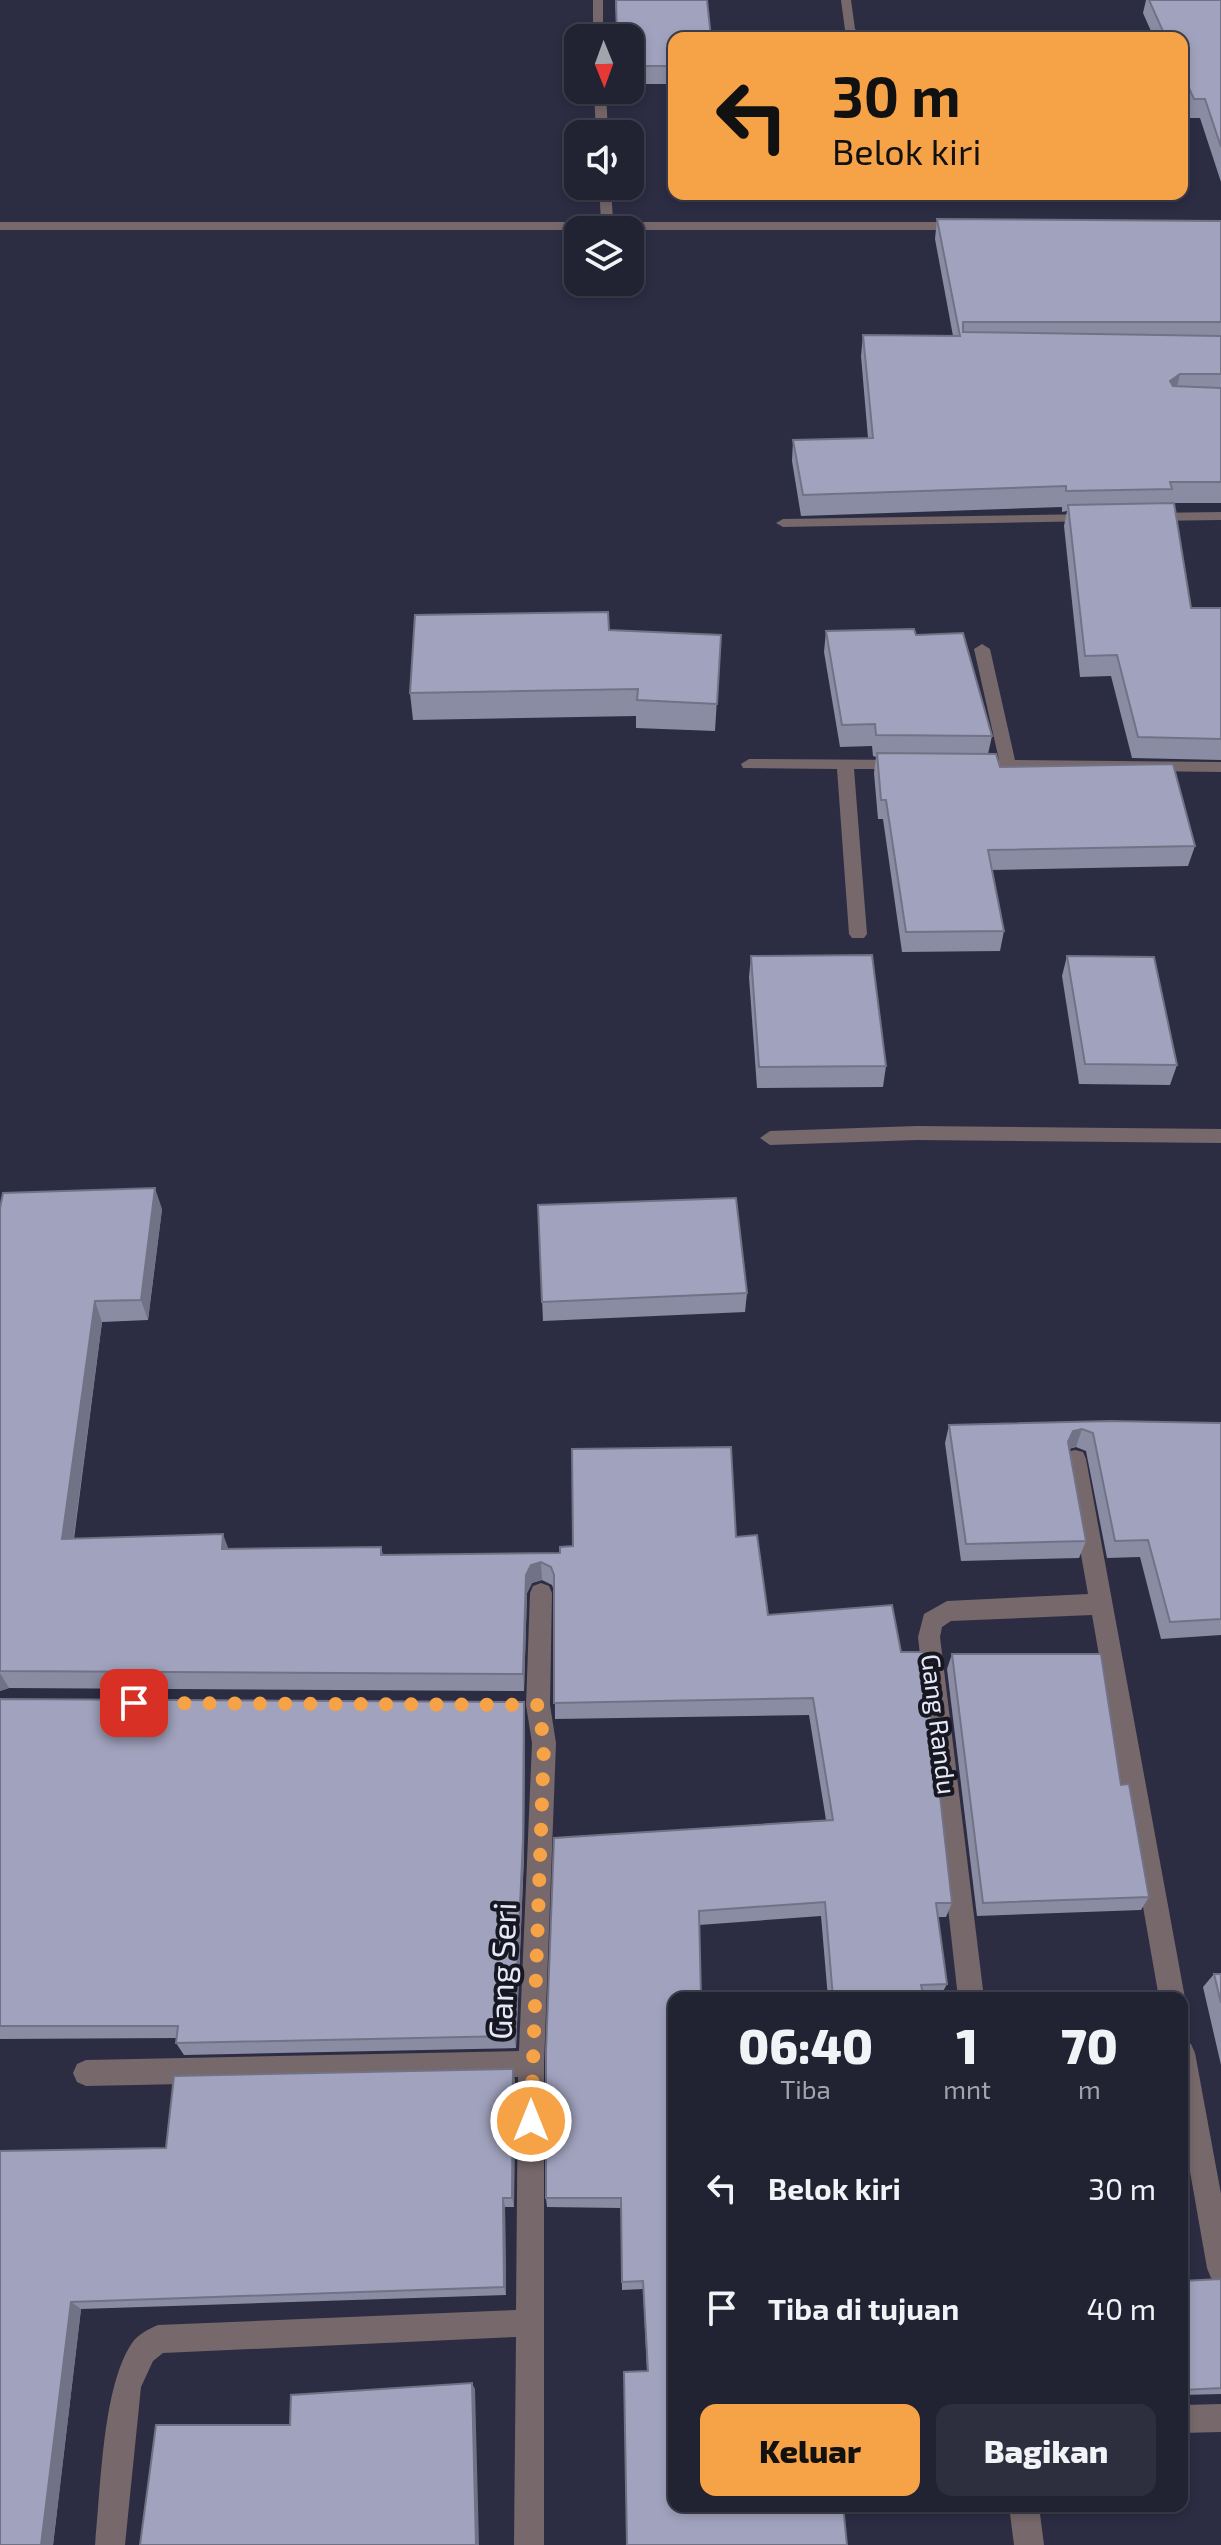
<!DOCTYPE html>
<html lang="id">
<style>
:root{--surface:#212232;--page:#2d2f3e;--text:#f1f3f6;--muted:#a2a4ac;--line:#3e3f4d;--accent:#f6a247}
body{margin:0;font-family:"Exo 2",sans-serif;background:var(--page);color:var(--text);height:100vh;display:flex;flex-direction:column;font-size:30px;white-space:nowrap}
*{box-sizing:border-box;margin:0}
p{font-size:26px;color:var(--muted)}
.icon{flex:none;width:44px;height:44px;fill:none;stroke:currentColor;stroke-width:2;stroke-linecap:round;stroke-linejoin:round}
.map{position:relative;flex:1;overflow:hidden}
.panel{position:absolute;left:668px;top:1992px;width:520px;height:520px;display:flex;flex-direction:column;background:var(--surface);border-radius:16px;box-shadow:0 4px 12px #0003,0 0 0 2px var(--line)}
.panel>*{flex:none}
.top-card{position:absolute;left:668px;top:32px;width:520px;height:168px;border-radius:16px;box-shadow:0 4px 12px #0003,0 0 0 2px var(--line);background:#f6a247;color:#111;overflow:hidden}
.needle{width:52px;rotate:179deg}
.buttons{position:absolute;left:564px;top:24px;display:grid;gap:16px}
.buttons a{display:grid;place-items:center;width:80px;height:80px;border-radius:16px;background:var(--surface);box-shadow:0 4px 12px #0003,0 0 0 2px var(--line);font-size:40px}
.pin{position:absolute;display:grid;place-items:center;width:68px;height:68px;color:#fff;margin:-34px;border-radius:16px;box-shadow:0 4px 12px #0006}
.me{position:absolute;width:88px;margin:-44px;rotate:0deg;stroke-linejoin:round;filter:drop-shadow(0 0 6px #0008)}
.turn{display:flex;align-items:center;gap:28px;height:168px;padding:0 32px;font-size:36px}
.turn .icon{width:104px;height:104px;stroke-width:2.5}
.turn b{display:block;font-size:56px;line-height:68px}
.eta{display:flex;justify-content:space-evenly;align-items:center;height:136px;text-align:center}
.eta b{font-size:48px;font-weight:800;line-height:56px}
.cta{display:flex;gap:16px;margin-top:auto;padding:16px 32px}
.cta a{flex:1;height:92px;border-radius:16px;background:var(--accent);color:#111;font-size:32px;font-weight:800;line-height:92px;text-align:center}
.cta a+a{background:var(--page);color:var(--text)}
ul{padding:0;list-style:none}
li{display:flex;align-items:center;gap:24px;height:120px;padding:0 32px}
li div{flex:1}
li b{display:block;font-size:30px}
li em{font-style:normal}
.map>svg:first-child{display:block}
</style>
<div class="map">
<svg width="1221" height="2545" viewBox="0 0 1221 2545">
<rect width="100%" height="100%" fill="#2c2d43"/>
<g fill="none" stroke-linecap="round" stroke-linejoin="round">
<g fill="#76686b" fill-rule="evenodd">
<rect x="593" y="0" width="10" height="38"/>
<path d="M841,0h10l4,29 10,9h-12l-8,-8z"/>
<path d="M594,90h12l2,44h-12z"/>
<path d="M599,186h12l2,36h351l6,4 -6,4h-964v-8h601z"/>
<path d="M1221,512v8l-72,1 -7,-4 7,-4z"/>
<path d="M1093,514l5,1v6l-315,6 -7,-4 7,-4z"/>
<path d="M982,644l8,5 25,111 206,2v10l-254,-3v-8l32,-1 -25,-111z"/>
<path d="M749,759l158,1 2,4 -8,5h-47l13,165 -3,4h-12l-3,-4 -12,-165 -94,-1 -2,-4z"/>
<path d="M917,1126l304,3v14l-304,-3 -147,5 -10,-7 10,-7z"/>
<path d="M1075,1450l8,2 3,7 99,539 -3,6v-6h-23l-67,-383 -141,6 -9,6 -2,10 44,361h-26l-40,-361 6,-23 23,-13 141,-7 -24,-135 3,-7z"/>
<path d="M541,1583l8,3 3,7 -2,112 6,38 -12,321v481h-30l2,-208 -353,16 -10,8 -12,26 -16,158h-30c6,-55 7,-158 37,-202 6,-9 17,-14 26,-18l358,-15 2,-233 -432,9 -9,-4 -4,-9 4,-9 9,-4 433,-9 13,-308 -6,-38 4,-112 3,-7z"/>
<path d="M1182,2040l9,4 4,9 26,141v88l-10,-4 -4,-10 -25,-142z"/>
<path d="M1221,2404v28l-39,1v-28z"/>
<path d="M1009,2506h30l5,39h-30z"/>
</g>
</g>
<g fill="#8a8ca3">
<path d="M615,0h92l-33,38v46h-44v-46l-13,-8z"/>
<path d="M1146,0h75v182l-21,-64h-11l-7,-16v-64h-28l-11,-25z"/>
<path d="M937,219l284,2v282h-47l17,105h30v152l-89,-2 -21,-82 -31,1 -16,-151 3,-15 -5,1v-5l-261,9 -9,-55 1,-21 75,-2 -7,-82 2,-21 90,1 -18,-97z"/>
<path d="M609,630l112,5 -6,96 -79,-3v-12l-223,4 -3,-27z"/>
<path d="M826,631l90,4 76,101 -4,18 12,13 195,79 -7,20 -196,4 12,61 -4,20 -98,1 -19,-133h-5l-4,-46 2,-16 -3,-1 -1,-10 -32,1 -16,-95z"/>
<path d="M751,956l135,110 -3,21 -126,1 -8,-111z"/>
<path d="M1067,956l110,109 -7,20 -91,-1 -17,-108z"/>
<path d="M538,1205l209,88 -2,19 -202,9z"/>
<path d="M0,1208l162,1 -14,111 -46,2 -28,217 154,10 153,-2 2,8 177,-2 176,-16 32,78 184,288 -6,14h-8l9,67 -7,13 -112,1 -7,-82 -122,9 -25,581 -27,-135 -4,-82 -21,1 -1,-82 -74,-1 -1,-9 8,-360 272,-18 -17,-105 -254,4 -1,-128 -2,-6 -10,-5 -10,3 -5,10 -3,98 -515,-3 -9,3z"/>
<path d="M1221,1423v212l-60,4 -21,-82 -33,1 -21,-107 -10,-4 -7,2 17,92 -7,17 -118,3 -16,-118 4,-18z"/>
<path d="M952,1654l169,131 28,112 -8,13 -164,6 -30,-247z"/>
<path d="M0,1699l525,20 -1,136 -8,193 -332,7 -8,-12 1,-5 -177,1z"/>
<path d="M1214,1974h7v91l-18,-78z"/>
<path d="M515,2080l-1,127h-9l1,88 -425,14 -28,236h-53v-394l166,-3z"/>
<path d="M1221,2279v115l-39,1v-114z"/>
</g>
<g fill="#717285">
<path d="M1180,374l-5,21 -5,-14z"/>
<path d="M155,1188l7,21 -14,111 -7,-20z"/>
<path d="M95,1301l7,21 -31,235 -9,-18z"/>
<path d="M1082,1429l-6,18 -10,2 2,-7 5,-11z"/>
<path d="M223,1534l7,19 -8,-4z"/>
<path d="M541,1562l1,18 -10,3 -5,10 -3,98 -1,-17 3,-99 5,-10z"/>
<path d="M0,1673l9,15 -9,3z"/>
<path d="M524,1702l1,17 -1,136 -8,193 -2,-12z"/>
<path d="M513,2069l2,11 -1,127 -2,-9z"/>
<path d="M503,2198l2,9 1,88 -2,-8z"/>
<path d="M71,2302l10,7 -28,236h-12z"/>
<path d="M472,2383l3,6 4,156h-3z"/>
</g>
<g fill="#a1a3be" stroke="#717285" stroke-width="2">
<path d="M616,0h91l4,38h-37v28h-44v-28h-13z"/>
<path d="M1149,0h72v147l-16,-48h-11l-12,-26v-35h-16z"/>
<path d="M937,219l284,2v101h-258v10l258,4v38h-41l-10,7 3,5 48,2v94h-51l2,7 -106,2v-5l-263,9 -10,-55 80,-2 -10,-103 97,1z"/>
<path d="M1174,503l17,105h30v131l-83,-2 -21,-82 -32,1 -17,-151z"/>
<path d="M608,612l1,18 112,5 -4,69 -80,-4 1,-11 -228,4 5,-78z"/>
<path d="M914,629l2,6 47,-2 29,103 -116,-1 -1,-11 -33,1 -16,-94z"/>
<path d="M877,753l119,1 4,13 173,-3 22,82 -207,4 16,81 -98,1 -20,-132h-5z"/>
<path d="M872,955l14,111 -127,1 -8,-111z"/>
<path d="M1067,956l87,1 23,108 -92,-1z"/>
<path d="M155,1188l-14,112 -46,1 -33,238 161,-5 -1,15 159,-2v8l179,-2v-6l13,-1 -1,-97 159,-2 5,90 21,-2 11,80 124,-10 9,47h23l28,251h-16l11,81 -26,1 3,13h-91l-8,-96 -126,9 2,87h-27v508h169l4,39h-220l-3,-173 24,-1 -5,-90 -21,1 -1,-84h-75v-146l8,-214 279,-18 -20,-122 -259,5v-128l-3,-8 -10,-5 -10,3 -5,10 -3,99 -523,-3v-463l3,-15z"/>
<path d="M736,1198l11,95 -205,9 -4,-97z"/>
<path d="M1110,1421l111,2v196l-51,3 -22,-82 -33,1 -22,-108 -11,-4 -9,2 -5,11 18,99 -120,3 -17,-119z"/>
<path d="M952,1654h149l20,131 8,-1 20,113 -166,6z"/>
<path d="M0,1699l524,3 -1,138 -9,196 -338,7 2,-17h-178z"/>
<path d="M1214,1974h7v29z"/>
<path d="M513,2069l-1,129h-9l1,89 -433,15 -30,243h-41v-394l166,-3 8,-72z"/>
<path d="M1221,2279v109l-39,2v-109z"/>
<path d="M472,2383l4,162h-336l16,-120h134l1,-30z"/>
</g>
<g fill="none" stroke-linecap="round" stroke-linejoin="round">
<path stroke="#f6a247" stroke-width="14" stroke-dasharray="0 25.2" d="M134,1703l404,2 6,38 -13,378"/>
</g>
<g text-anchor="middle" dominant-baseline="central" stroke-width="8" stroke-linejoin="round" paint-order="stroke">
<g font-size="26" fill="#e7e8f7" stroke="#161721">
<text transform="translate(940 1724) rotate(83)">Gang Randu</text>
</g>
<g font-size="32" fill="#e7e8f7" stroke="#161721">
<text transform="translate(501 1971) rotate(-88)">Gang Seri</text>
</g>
</g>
</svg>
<div class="buttons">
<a><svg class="needle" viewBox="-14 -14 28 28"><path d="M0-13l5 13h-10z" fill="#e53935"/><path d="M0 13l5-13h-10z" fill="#a2a4ac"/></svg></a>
<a><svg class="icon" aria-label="sound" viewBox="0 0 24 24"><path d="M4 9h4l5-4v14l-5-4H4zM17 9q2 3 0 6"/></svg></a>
<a><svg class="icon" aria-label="layers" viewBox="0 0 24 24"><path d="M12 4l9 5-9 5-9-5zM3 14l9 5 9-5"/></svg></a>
</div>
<div class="pin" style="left:134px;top:1703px;background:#d93025"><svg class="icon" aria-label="arrive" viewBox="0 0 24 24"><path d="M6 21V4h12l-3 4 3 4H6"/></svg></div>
<svg class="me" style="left:531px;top:2121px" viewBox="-20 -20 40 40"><circle r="17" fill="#f6a247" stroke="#fff" stroke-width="3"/><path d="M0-11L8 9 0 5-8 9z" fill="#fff"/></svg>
<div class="top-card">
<div class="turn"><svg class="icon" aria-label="left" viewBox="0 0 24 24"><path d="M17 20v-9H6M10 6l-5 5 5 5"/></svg><div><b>30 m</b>Belok kiri</div></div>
</div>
<section class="panel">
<div class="eta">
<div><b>06:40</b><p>Tiba</p></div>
<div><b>1</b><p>mnt</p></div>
<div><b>70</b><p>m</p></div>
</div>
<ul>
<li><svg class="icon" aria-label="left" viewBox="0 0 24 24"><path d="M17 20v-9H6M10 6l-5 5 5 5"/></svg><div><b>Belok kiri</b></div><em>30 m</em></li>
<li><svg class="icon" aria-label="arrive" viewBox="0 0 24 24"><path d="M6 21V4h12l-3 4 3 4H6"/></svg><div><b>Tiba di tujuan</b></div><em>40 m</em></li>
</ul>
<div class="cta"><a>Keluar</a><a>Bagikan</a></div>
</section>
</div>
